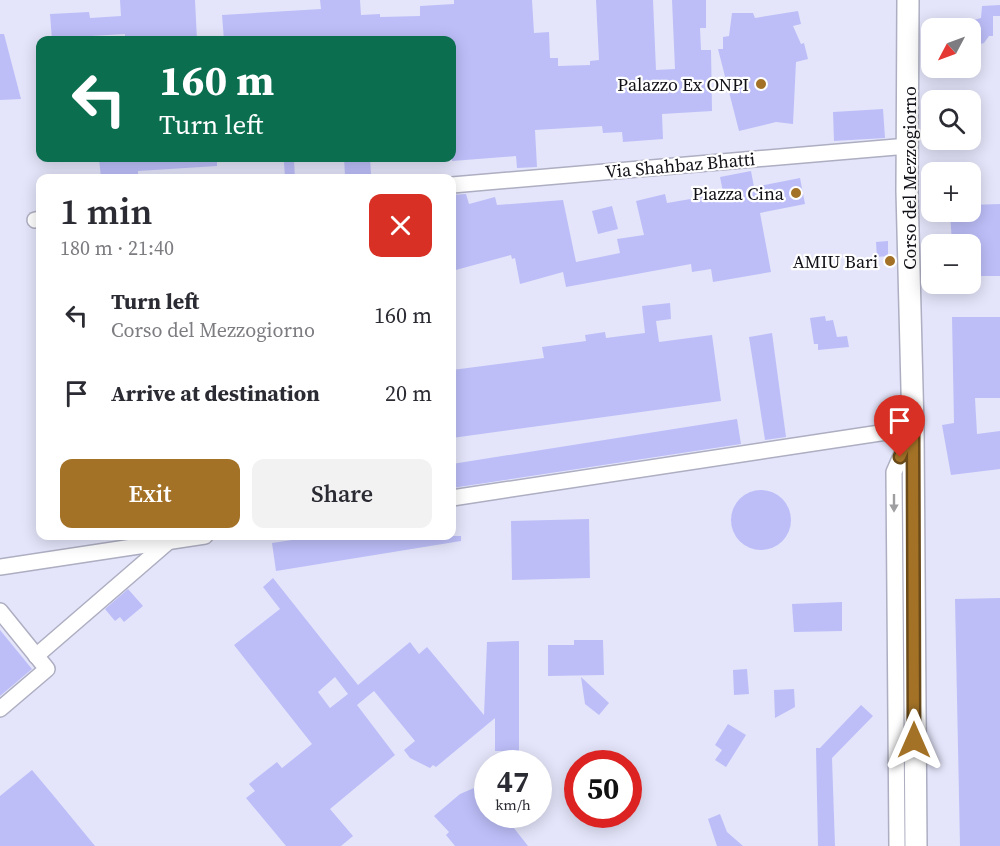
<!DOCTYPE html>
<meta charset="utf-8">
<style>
:root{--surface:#fff;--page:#f2f2f3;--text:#2b2b33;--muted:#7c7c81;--accent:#a37227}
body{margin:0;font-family:"Source Serif 4",serif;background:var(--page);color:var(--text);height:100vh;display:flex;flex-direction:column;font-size:22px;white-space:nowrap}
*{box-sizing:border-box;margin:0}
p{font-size:20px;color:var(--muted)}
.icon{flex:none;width:33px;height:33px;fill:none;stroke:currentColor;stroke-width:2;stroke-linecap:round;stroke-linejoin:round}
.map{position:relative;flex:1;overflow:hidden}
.side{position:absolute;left:36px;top:174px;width:420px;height:366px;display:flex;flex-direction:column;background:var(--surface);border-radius:12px;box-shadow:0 3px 15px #0003}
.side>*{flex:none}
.guide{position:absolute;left:36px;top:36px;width:420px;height:126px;border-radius:12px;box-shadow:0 3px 15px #0003;background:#0b6e4f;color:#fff;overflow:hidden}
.needle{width:39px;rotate:229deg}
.controls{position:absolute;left:921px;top:18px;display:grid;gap:12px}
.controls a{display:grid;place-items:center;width:60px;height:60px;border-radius:12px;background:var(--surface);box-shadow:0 3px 15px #0003;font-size:30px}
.speed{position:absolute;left:474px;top:750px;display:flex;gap:12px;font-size:30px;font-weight:700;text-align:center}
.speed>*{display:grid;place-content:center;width:78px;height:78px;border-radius:50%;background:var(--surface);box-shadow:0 3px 15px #0003;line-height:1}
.speed small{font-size:15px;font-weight:400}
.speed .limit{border:9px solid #d22;background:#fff;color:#111}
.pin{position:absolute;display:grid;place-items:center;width:51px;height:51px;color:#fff;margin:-62px -26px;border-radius:50% 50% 50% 0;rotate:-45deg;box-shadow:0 0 6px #0007}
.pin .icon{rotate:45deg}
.me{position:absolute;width:66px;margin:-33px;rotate:0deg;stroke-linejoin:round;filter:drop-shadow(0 0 4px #0008)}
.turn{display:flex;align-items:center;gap:21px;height:126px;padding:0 24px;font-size:27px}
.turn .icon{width:78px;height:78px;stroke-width:2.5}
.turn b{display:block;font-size:42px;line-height:51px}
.round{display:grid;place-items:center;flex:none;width:63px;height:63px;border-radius:12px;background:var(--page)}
.head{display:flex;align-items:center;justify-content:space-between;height:102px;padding:0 24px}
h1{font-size:36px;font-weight:600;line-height:45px}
.primary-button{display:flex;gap:12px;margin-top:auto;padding:12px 24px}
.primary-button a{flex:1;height:69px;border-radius:12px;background:var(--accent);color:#fff;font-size:24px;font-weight:600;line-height:69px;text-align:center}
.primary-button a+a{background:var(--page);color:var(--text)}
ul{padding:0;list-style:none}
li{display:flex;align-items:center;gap:18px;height:78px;padding:0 24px}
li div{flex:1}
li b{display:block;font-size:22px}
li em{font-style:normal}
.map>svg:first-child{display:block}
</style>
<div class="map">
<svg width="1000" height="846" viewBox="0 0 1000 846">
<rect width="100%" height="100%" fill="#e4e5fa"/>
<g fill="#bdbef8" fill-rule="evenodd">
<path d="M120,0h75l2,40h-72v-6l-34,2v4h-39l-2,-26 39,-2 1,6 31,-2z"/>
<path d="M320,0h40l1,15 19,-1v3l40,-1v-10l34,-2v-4h78l2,33 15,-1 1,26h8v8l32,-1v-4l9,-1 -3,-60h57l3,70 19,-1 -3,-69h34v28h-6l1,22h10l1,61 -50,3 1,25 -40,3 -1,-10 -19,1 -1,-7 -67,4 2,37 -20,1 -1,-12 -64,5v-121h-228l-2,-25 99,-6z"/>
<path d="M1000,5v11h-7v20h-4l-5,7 -14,4v-26l11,-3 1,-12z"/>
<path d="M798,11l3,13 -8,2 8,18 3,-1 4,16 -12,3 -3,62 -17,-2 -37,9 -21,-82h5v-12l6,-1 3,-23h21l2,5z"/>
<path d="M0,34h4l17,65 -21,1z"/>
<path d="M883,109l2,29 -51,3 -1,-29z"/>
<path d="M99,158h118v8l-79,5v7h-37z"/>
<path d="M344,158h26l1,16 -26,1z"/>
<path d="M294,161l1,17h-10l-1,-16z"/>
<path d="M751,171l3,16 46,-9 5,26 -45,9 11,59 -58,10 -2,-13 -19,3 -1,-8 -125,23 -3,-15 -43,12 -5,-26 -3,1 -1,-4 -59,16v-76l14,-1 3,10 26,-7 2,8 66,-5 13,62 44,-9 -3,-14 27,-4 -8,-34 29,-7 2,9 41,-7v-2l15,-2 -3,-15z"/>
<path d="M1000,204v72h-30v-32h-18l-2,-32h20v-7z"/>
<path d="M612,206l6,23 -20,5 -6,-23z"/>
<path d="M888,241v15l-11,1 -1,-15z"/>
<path d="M670,303l1,16 -15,2 3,21 53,-7 9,66 -269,37v-68l92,-12 -2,-11 44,-6 -1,-6 20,-3 1,6 39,-5 -3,-27z"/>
<path d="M825,316l1,5 7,-1 4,17 10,-1 2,11 -31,3v-6h-4l-4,-26z"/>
<path d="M952,317h48v81h-25l2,36 23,-3v38l-49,6 -9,-50 12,-2z"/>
<path d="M772,333l14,104 -21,3 -16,-103z"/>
<path d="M737,419l4,25 -289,44v-24z"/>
<circle cx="761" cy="520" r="30"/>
<path d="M589,519l1,59 -78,2 -1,-59z"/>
<path d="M319,536h142v5l-185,30 -4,-28z"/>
<path d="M273,578l85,107 52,-43 9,12 8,-7 57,68 3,-73 32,-1v110h-24v-33l-59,49 -3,-2 -3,3 -20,-10 -6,-8 11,-9 -41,-50 -17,14 38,50 -65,54 23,27 -12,10h-55l-40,-48 9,-7 -6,-7 28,-22 5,6 30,-24 -78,-99 46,-36 -17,-22zM335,677l13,17 -18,14 -12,-16z"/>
<path d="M128,589l15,17 -19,16 -4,-5 -5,4 -10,-12z"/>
<path d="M1000,598v248h-40l-5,-247z"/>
<path d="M842,602v29l-48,1 -2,-28z"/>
<path d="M0,630l32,39 -32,27z"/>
<path d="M574,640h29l1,35 -56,1v-31h26z"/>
<path d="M747,669l2,25 -15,1 -1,-25z"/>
<path d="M581,677l28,26 -10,12 -14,-11z"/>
<path d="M794,689l1,18 -20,11 -1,-28z"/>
<path d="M861,705l12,11 -41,42 3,88h-17l-2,-98h4z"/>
<path d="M728,724l18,11 -20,32 -11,-7 7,-10 -7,-5z"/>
<path d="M32,770l21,25 42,51h-95v-50z"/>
<path d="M488,782v32h15l25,32h-73l-9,-11 3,-3 -15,-16 26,-22z"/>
<path d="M720,814l7,18 16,14h-26l-9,-27z"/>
</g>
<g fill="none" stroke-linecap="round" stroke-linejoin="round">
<defs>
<g id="street">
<path d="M452,185l456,-39"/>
<path d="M35,220l5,-1"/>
<path d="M452,498l461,-70"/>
<path d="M0,567l205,-31"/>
<path d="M0,611l47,58 -47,40"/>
<path d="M36,656l132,-114"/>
<path d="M897,846l-3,-374 17,-39"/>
</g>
<path id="secondary" d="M908,0l-1,191 6,237 3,418"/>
</defs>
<use href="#street" stroke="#adaec1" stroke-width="18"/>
<use href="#secondary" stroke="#adaec1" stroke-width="24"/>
<use href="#street" stroke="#fff" stroke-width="15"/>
<use href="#secondary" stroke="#fff" stroke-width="21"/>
</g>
<defs><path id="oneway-solid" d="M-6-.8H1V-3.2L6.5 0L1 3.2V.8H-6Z" transform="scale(1.5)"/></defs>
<use fill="#9f9fa2" href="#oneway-solid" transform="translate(894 503) rotate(90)"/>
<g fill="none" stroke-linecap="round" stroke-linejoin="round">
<defs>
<path id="route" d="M900,457l13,-29 1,312"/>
</defs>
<use href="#route" stroke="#6a4a19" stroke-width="15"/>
<use href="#route" stroke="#a37227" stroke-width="10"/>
</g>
<g fill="#a37227" stroke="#fff" stroke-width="2">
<circle cx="761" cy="84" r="6"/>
<circle cx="796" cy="193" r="6"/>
<circle cx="890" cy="261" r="6"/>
</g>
<g text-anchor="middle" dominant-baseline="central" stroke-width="4.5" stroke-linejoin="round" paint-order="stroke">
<g font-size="18" fill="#101017" stroke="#fff" text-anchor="end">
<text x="749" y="84">Palazzo Ex ONPI</text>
<text x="784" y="193">Piazza Cina</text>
<text x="878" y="261">AMIU Bari</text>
</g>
<g font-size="18" fill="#101017" stroke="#fff">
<text transform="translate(680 165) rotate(-5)">Via Shahbaz Bhatti</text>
<text transform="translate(909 178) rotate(-90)">Corso del Mezzogiorno</text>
</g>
</g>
</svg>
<div class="controls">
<a><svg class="needle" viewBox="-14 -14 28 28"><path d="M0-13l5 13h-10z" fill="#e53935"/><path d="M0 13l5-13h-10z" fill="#7c7c81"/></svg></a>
<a><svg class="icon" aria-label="search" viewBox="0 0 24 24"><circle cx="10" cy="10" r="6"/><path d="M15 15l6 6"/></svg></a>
<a>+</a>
<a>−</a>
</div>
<div class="speed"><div>47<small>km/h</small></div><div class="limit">50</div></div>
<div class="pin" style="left:900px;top:457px;background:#d93025"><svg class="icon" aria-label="arrive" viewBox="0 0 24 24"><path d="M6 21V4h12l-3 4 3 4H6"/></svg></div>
<svg class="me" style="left:914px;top:740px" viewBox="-20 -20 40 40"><path d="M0-17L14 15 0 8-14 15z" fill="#a37227" stroke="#fff" stroke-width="4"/></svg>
<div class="guide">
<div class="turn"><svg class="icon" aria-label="left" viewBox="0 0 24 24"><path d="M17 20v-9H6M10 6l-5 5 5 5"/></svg><div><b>160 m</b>Turn left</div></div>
</div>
<section class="side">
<div class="head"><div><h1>1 min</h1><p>180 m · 21:40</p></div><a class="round" style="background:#d93025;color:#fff"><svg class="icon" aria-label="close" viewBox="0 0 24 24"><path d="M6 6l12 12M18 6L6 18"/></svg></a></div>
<ul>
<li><svg class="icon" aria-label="left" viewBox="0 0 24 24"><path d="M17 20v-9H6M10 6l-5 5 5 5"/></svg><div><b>Turn left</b><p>Corso del Mezzogiorno</p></div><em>160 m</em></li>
<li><svg class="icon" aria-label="arrive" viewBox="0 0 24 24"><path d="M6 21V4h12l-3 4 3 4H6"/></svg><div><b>Arrive at destination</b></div><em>20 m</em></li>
</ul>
<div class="primary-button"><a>Exit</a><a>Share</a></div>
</section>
</div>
